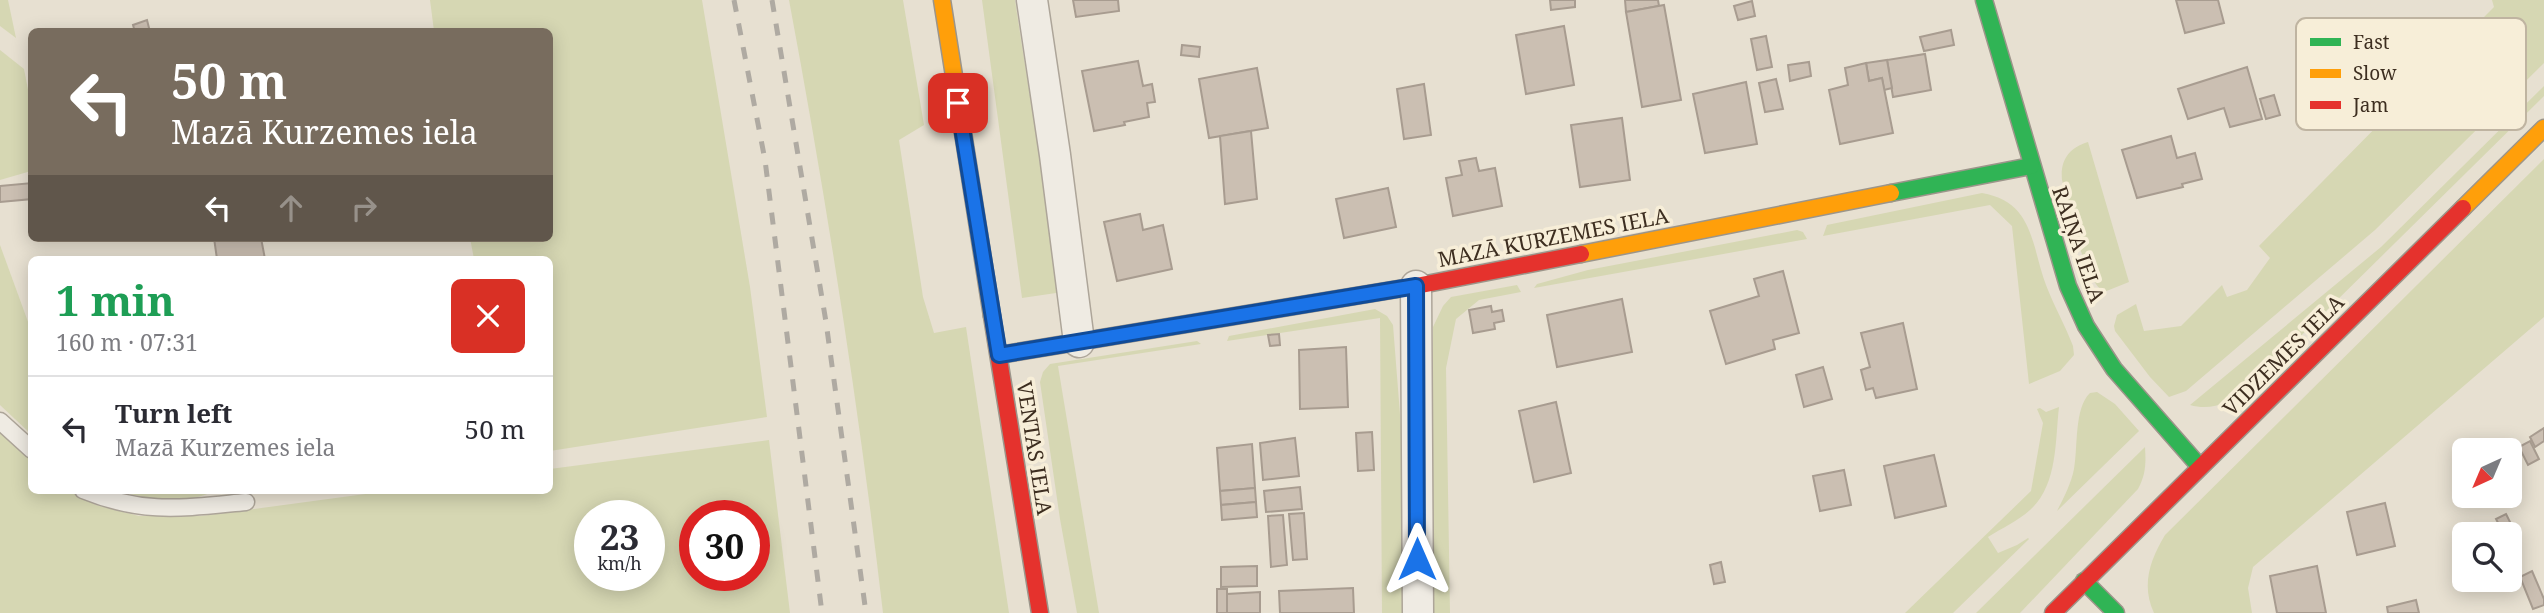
<!DOCTYPE html>
<meta charset="utf-8">
<style>
:root{--surface:#fff;--page:#f2f2f3;--text:#2b2b33;--muted:#7c7c81;--line:#e1e1e2}
body{margin:0;font-family:"Noto Serif",serif;background:var(--page);color:var(--text);height:100vh;display:flex;flex-direction:column;font-size:26px;white-space:nowrap}
*{box-sizing:border-box;margin:0}
p{font-size:23px;color:var(--muted)}
.icon{flex:none;width:38px;height:38px;fill:none;stroke:currentColor;stroke-width:2;stroke-linecap:round;stroke-linejoin:round}
.map{position:relative;flex:1;overflow:hidden}
.panel{position:absolute;left:28px;top:256px;width:525px;height:238px;display:flex;flex-direction:column;background:var(--surface);border-radius:10px;box-shadow:0 4px 18px #0003}
.panel>*{flex:none}
.hud{position:absolute;left:28px;top:28px;width:525px;height:214px;border-radius:10px;box-shadow:0 4px 18px #0003;background:#786c5e;color:#fff;overflow:hidden}
.needle{width:46px;rotate:224deg}
.tools{position:absolute;left:2452px;top:438px;display:grid;gap:14px}
.tools a{display:grid;place-items:center;width:70px;height:70px;border-radius:10px;background:var(--surface);box-shadow:0 4px 18px #0003;font-size:35px}
.speed{position:absolute;left:574px;top:500px;display:flex;gap:14px;font-size:35px;font-weight:700;text-align:center}
.speed>*{display:grid;place-content:center;width:91px;height:91px;border-radius:50%;background:var(--surface);box-shadow:0 4px 18px #0003;line-height:1}
.speed small{font-size:18px;font-weight:400}
.speed .limit{border:10px solid #d22;background:#fff;color:#111}
.pin{position:absolute;display:grid;place-items:center;width:60px;height:60px;color:#fff;margin:-30px;border-radius:14px;box-shadow:0 4px 10px #0006}
.me{position:absolute;width:77px;margin:-38px;rotate:0deg;stroke-linejoin:round;filter:drop-shadow(0 0 5px #0008)}
.turn{display:flex;align-items:center;gap:24px;height:147px;padding:0 28px;font-size:32px}
.turn .icon{width:91px;height:91px;stroke-width:2.5}
.turn b{display:block;font-size:49px;line-height:60px}
.lanes{display:flex;align-items:center;height:66px;padding:0 28px;background:#0003;justify-content:center;gap:35px;direction:ltr}
.lanes .off{opacity:.35}
.round{display:grid;place-items:center;flex:none;width:74px;height:74px;border-radius:10px;background:var(--page)}
.overview{display:flex;align-items:center;justify-content:space-between;height:119px;padding:0 28px}
h1{font-size:42px;font-weight:700;line-height:52px;color:#1e9e55}
ul{padding:0;list-style:none}
li{display:flex;align-items:center;gap:21px;height:105px;padding:0 28px;border-top:2px solid var(--line)}
li div{flex:1}
li b{display:block;font-size:26px}
li em{font-style:normal}
.map>svg:first-child{display:block}
</style>
<div class="map">
<svg width="2544" height="613" viewBox="0 0 2544 613">
<rect width="100%" height="100%" fill="#e7e0d1"/>
<g fill="#d6d7b3" fill-rule="evenodd">
<path d="M0,0h8l8,38 -16,-12z"/>
<path d="M430,0h272l48,287 17,130 -217,34v-192h-76l-4,-21h80v-206l-116,-1z"/>
<path d="M789,0h114l21,125 -25,15 24,157 11,36 32,-6 43,286h-126c-24,-205 -56,-410 -94,-613z"/>
<path d="M982,0h33c7,48 15,96 23,144 9,49 20,100 18,149l-34,5z"/>
<path d="M2492,0h52v63l-169,167 -189,161 -17,6 -19,-20 -35,-46 -1,-5 3,-11 19,-11 8,27 37,-5 41,-41 5,12 20,-7 23,-32 -11,-12 136,-138 -1,15 4,7 4,-4 10,-29 -3,-3 41,-43 12,6 13,-6 10,-12 -4,-19 13,-13z"/>
<path d="M0,50l24,19 7,36v66l-31,9z"/>
<path d="M2544,86v10l-298,294c-16,13 -35,21 -56,15l191,-158z"/>
<path d="M2088,142l41,140 -25,10c-21,-12 -35,-87 -42,-112 -2,-20 7,-32 26,-38z"/>
<path d="M2544,159v158l-291,250 -5,21 4,25h-98c-13,-28 -4,-53 11,-78z"/>
<path d="M1982,193c52,9 49,52 64,92 8,21 19,40 27,61l1,9 -14,16 -31,13 -17,-158 -22,-21 -167,31 4,-11z"/>
<path d="M1797,230l6,2 4,7 -273,49 3,-4 51,-14z"/>
<path d="M0,245l31,85v104l-31,-29z"/>
<path d="M1517,285l4,7 -42,8 -23,19 -10,49 4,245h-20l3,-286 10,-21 8,-9z"/>
<path d="M1375,309l12,7 6,9 12,153 -3,135h-20l-2,-295 -153,23 2,-5z"/>
<path d="M1197,341l4,3 -143,22 41,247h-22l-17,-94 -20,-137 3,-10 7,-8z"/>
<path d="M2097,392l18,12 24,27 -82,80c7,-14 14,-27 17,-42 4,-21 0,-61 16,-76z"/>
<path d="M2059,407c-4,34 -1,78 -29,103 -12,11 -28,18 -42,27l10,16 19,-8 11,-7 1,1 -76,74h-48l126,-122 12,-68 -6,-14 3,-1 6,4z"/>
<path d="M0,431l31,29 1,30h36l28,15 43,11h62l194,-26h155v-21l219,-29 21,173h-790zM590,516h59v60h-59zM695,516h59v60h-59z"/>
<path d="M2145,447c1,16 1,27 -7,42l-118,124h-44z"/>
<path d="M117,490h97c-22,16 -73,9 -97,0z"/>
</g>
<g fill="#cbbfb2" stroke="#a89c90" stroke-width="2">
<path d="M1073,0h45l1,11 -43,6z"/>
<path d="M1550,0h25v7l-24,3z"/>
<path d="M1625,0h33l1,6 -33,6z"/>
<path d="M2176,0h42l6,23 -39,10z"/>
<path d="M1752,1l3,15 -17,4 -4,-14z"/>
<path d="M1664,5l17,95 -39,7 -16,-95z"/>
<path d="M147,20l3,12h-15l-2,-7z"/>
<path d="M1564,26l10,59 -48,9 -10,-59z"/>
<path d="M1951,30l3,15 -30,6 -4,-14z"/>
<path d="M1766,36l6,31 -15,3 -6,-31z"/>
<path d="M1182,45l18,2 -1,10 -18,-2z"/>
<path d="M1925,54l6,36 -38,7 -6,-37z"/>
<path d="M1887,60l5,28 -8,2 -2,-12 -13,3 -3,-18z"/>
<path d="M1138,61l5,25 9,-2 3,18 -8,1 2,14 -25,5 1,3 -31,6 -12,-60z"/>
<path d="M1809,62l2,14 -21,5 -2,-16z"/>
<path d="M1866,63l3,18 13,-3 11,55 -53,11 -11,-54 19,-5 -3,-17z"/>
<path d="M2247,67l15,52 -32,8 -6,-19 -36,11 -10,-30z"/>
<path d="M1257,68l11,60 -59,10 -10,-59z"/>
<path d="M1776,79l7,30 -18,3 -6,-29z"/>
<path d="M1746,82l11,62 -52,9 -12,-59z"/>
<path d="M1424,84l7,51 -27,4 -7,-50z"/>
<path d="M2274,95l6,20 -14,4 -6,-20z"/>
<path d="M1622,118l8,62 -50,7 -9,-62z"/>
<path d="M1251,131l6,68 -32,5 -5,-68z"/>
<path d="M2171,136l6,22 18,-5 7,26 -20,5 1,3 -46,11 -15,-48z"/>
<path d="M1476,158l3,13 16,-3 7,38 -49,10 -7,-38 16,-3 -3,-14z"/>
<path d="M32,183v16l-32,3v-16z"/>
<path d="M1388,188l8,39 -52,11 -8,-39z"/>
<path d="M1140,214l3,16 20,-5 9,44 -55,12 -13,-59z"/>
<path d="M214,238h47l4,21h-48z"/>
<path d="M1783,271l16,62 -26,7 2,9 -49,15 -16,-53 49,-15 -5,-17z"/>
<path d="M1622,299l10,53 -75,15 -10,-52z"/>
<path d="M1491,306l1,6 10,-2 2,11 -10,2 1,6 -22,4 -4,-23z"/>
<path d="M1903,323l14,66 -41,9 -3,-10 -7,2 -5,-20 9,-3 -9,-34z"/>
<path d="M1279,334l1,11 -10,1 -2,-11z"/>
<path d="M1346,347l2,60 -48,2 -1,-59z"/>
<path d="M1823,367l9,32 -28,8 -8,-32z"/>
<path d="M1556,402l15,71 -37,9 -15,-71z"/>
<path d="M2544,428v13l-9,6 -5,-10z"/>
<path d="M1372,432l2,38 -16,1 -2,-38z"/>
<path d="M1295,438l4,38 -36,4 -3,-37z"/>
<path d="M2530,441l9,18 -11,6 -9,-18z"/>
<path d="M1252,444l3,44 -35,3 -3,-43z"/>
<path d="M1934,455l12,51 -51,12 -11,-52z"/>
<path d="M1844,470l7,35 -31,6 -7,-35z"/>
<path d="M1300,487l2,22 -36,3 -2,-21z"/>
<path d="M1255,488l1,14 -35,3 -1,-14z"/>
<path d="M1256,502l1,15 -35,3 -1,-15z"/>
<path d="M2385,503l10,43 -38,9 -10,-43z"/>
<path d="M1304,513l3,46 -14,1 -4,-46z"/>
<path d="M2506,514l9,18 -5,3 -6,-1 -8,-15z"/>
<path d="M1283,515l4,50 -16,2 -3,-51z"/>
<path d="M1721,562l4,20 -11,2 -4,-19z"/>
<path d="M1257,566v20l-36,1v-20z"/>
<path d="M2317,566l9,47h-49l-7,-37z"/>
<path d="M2532,571l12,28v6l-11,4 -13,-32z"/>
<path d="M1353,588l1,25h-74l-1,-22z"/>
<rect x="1217" y="589" width="10" height="24"/>
<path d="M1260,592v21h-33v-19z"/>
<path d="M2416,600l3,13h-31l-1,-6z"/>
</g>
<g fill="none" stroke-linecap="round" stroke-linejoin="round">
<defs>
<g id="lane">
<path d="M0,421l32,29"/>
<path d="M83,490c61,25 100,18 163,12"/>
</g>
<g id="street">
<path d="M1032,0l23,155 24,187"/>
<path d="M1416,286l2,327"/>
</g>
<g id="fast">
<path d="M1984,0l84,286 18,40 28,43 86,98"/>
<path d="M1891,193l140,-27"/>
<path d="M2084,581l32,32"/>
</g>
<g id="slow">
<path d="M942,0l50,316"/>
<path d="M2463,208l81,-80"/>
<path d="M1581,254l310,-61"/>
</g>
<g id="jam">
<path d="M992,316l48,297"/>
<path d="M999,355l417,-69 165,-32"/>
<path d="M2053,613l410,-405"/>
</g>
</defs>
<use href="#lane" stroke="#ada599" stroke-width="19"/>
<use href="#street" stroke="#ada599" stroke-width="33"/>
<use href="#fast" stroke="#9c958a" stroke-width="19"/>
<use href="#slow" stroke="#9c958a" stroke-width="19"/>
<use href="#jam" stroke="#9c958a" stroke-width="19"/>
<use href="#lane" stroke="#efebe3" stroke-width="16"/>
<use href="#street" stroke="#efebe3" stroke-width="30"/>
<use href="#fast" stroke="#30b455" stroke-width="16"/>
<use href="#slow" stroke="#ff9f0a" stroke-width="16"/>
<use href="#jam" stroke="#e5322d" stroke-width="16"/>
<g stroke="#afaaa2" stroke-width="5" stroke-dasharray="12 12" stroke-linecap="butt">
<path d="M734,0l31,160 57,453"/>
<path d="M772,0l54,322 40,291"/>
</g>
</g>
<g fill="none" stroke-linecap="round" stroke-linejoin="round">
<defs>
<path id="route" d="M958,103l41,252 417,-69 1,273"/>
</defs>
<use href="#route" stroke="#114b97" stroke-width="18"/>
<use href="#route" stroke="#1a73e8" stroke-width="12"/>
</g>
<g text-anchor="middle" dominant-baseline="central" stroke-width="7" stroke-linejoin="round" paint-order="stroke">
<g font-size="21" fill="#3d2e20" stroke="#f7eed8">
<text transform="translate(1553 237) rotate(-11)">MAZĀ KURZEMES IELA</text>
<text transform="translate(2079 244) rotate(71)">RAIŅA IELA</text>
<text transform="translate(2283 355) rotate(-45)">VIDZEMES IELA</text>
<text transform="translate(1035 448) rotate(81)">VENTAS IELA</text>
</g>
</g>
<rect x="2296" y="18" width="230" height="112" rx="10" fill="#f7eed8" stroke="#bfb4a1" stroke-width="2"/>
<rect x="2310" y="38" width="31" height="8" fill="#30b455"/>
<rect x="2310" y="69" width="31" height="9" fill="#ff9f0a"/>
<rect x="2310" y="101" width="31" height="8" fill="#e5322d"/>
<g font-size="19" fill="#3d2e20">
<text x="2353" y="49">Fast</text>
<text x="2353" y="80">Slow</text>
<text x="2353" y="112">Jam</text>
</g>
</svg>
<div class="tools">
<a><svg class="needle" viewBox="-14 -14 28 28"><path d="M0-13l5 13h-10z" fill="#e53935"/><path d="M0 13l5-13h-10z" fill="#7c7c81"/></svg></a>
<a><svg class="icon" aria-label="search" viewBox="0 0 24 24"><circle cx="10" cy="10" r="6"/><path d="M15 15l6 6"/></svg></a>
</div>
<div class="speed"><div>23<small>km/h</small></div><div class="limit">30</div></div>
<div class="pin" style="left:958px;top:103px;background:#d93025"><svg class="icon" aria-label="arrive" viewBox="0 0 24 24"><path d="M6 21V4h12l-3 4 3 4H6"/></svg></div>
<svg class="me" style="left:1417px;top:559px" viewBox="-20 -20 40 40"><path d="M0-17L14 15 0 8-14 15z" fill="#1a73e8" stroke="#fff" stroke-width="4"/></svg>
<div class="hud">
<div class="turn"><svg class="icon" aria-label="left" viewBox="0 0 24 24"><path d="M17 20v-9H6M10 6l-5 5 5 5"/></svg><div><b>50 m</b>Mazā Kurzemes iela</div></div>
<div class="lanes"><svg class="icon" aria-label="left" viewBox="0 0 24 24"><path d="M17 20v-9H6M10 6l-5 5 5 5"/></svg><svg class="icon off" aria-label="ahead" viewBox="0 0 24 24"><path d="M12 20V5M6 11l6-6 6 6"/></svg><svg class="icon off" aria-label="right" viewBox="0 0 24 24"><path d="M7 20v-9h11M14 6l5 5-5 5"/></svg></div>
</div>
<section class="panel">
<div class="overview"><div><h1>1 min</h1><p>160 m · 07:31</p></div><a class="round" style="background:#d93025;color:#fff"><svg class="icon" aria-label="close" viewBox="0 0 24 24"><path d="M6 6l12 12M18 6L6 18"/></svg></a></div>
<ul>
<li><svg class="icon" aria-label="left" viewBox="0 0 24 24"><path d="M17 20v-9H6M10 6l-5 5 5 5"/></svg><div><b>Turn left</b><p>Mazā Kurzemes iela</p></div><em>50 m</em></li>
</ul>
</section>
</div>
